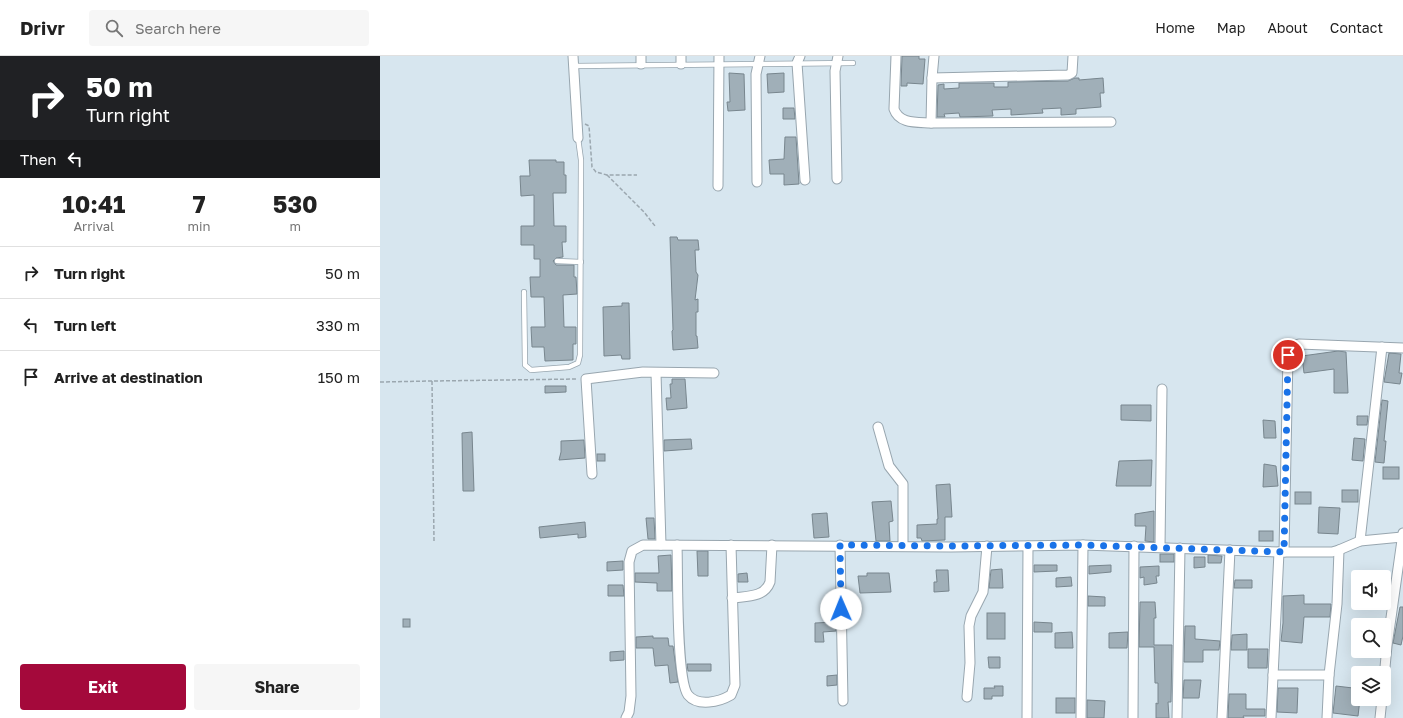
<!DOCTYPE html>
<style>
:root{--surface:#fff;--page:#f6f6f6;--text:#222;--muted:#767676;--line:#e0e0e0;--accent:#a4093b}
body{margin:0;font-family:"Golos Text",sans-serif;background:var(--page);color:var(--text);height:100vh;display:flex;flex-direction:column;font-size:15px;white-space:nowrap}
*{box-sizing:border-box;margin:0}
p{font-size:13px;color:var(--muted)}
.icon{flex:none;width:22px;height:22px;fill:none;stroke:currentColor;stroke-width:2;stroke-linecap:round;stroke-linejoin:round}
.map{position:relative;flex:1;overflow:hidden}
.sheet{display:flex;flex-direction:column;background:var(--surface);width:380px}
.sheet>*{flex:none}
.top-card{background:#202124;color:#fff;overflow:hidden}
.controls{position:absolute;left:971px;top:514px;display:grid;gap:8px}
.controls a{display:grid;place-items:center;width:40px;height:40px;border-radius:4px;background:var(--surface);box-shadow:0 4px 16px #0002;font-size:20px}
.pin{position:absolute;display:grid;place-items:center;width:34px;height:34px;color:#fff;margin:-17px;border:2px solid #fff;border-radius:50%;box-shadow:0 1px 4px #0007}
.me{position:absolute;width:44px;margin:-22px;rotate:359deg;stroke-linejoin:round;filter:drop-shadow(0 0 3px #0008)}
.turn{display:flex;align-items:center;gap:14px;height:84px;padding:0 20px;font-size:18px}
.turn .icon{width:52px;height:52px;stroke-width:2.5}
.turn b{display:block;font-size:28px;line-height:34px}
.then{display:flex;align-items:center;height:38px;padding:0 20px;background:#0003;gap:8px;font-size:15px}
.eta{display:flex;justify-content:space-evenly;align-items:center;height:68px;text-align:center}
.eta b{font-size:24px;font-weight:700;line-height:28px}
.primary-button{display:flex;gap:8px;margin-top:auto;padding:8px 20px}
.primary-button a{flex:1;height:46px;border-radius:4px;background:var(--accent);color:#fff;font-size:16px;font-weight:700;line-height:46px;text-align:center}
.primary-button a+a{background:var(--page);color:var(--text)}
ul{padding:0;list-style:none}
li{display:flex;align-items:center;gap:12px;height:52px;padding:0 20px;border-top:1px solid var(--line)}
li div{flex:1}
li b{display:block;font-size:15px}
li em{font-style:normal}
header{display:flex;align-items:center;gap:24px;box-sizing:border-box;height:56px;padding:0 20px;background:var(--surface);border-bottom:1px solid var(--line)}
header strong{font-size:19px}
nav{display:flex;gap:22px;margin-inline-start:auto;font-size:14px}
.search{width:280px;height:36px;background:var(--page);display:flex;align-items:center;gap:10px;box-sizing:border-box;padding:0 14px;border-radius:4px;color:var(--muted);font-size:15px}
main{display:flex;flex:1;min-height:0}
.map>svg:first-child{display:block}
</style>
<header>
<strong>Drivr</strong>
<div class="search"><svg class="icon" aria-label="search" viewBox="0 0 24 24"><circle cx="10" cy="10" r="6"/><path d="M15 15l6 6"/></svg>Search here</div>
<nav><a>Home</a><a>Map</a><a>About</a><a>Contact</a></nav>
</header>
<main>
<section class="sheet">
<div class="top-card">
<div class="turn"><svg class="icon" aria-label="right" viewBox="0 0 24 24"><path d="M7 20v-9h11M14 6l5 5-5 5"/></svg><div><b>50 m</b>Turn right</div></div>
<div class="then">Then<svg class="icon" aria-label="left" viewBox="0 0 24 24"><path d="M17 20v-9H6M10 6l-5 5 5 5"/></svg></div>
</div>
<div class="eta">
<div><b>10:41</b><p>Arrival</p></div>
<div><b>7</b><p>min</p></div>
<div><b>530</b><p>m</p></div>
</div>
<ul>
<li><svg class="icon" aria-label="right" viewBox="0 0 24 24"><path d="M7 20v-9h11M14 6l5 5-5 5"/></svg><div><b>Turn right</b></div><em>50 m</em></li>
<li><svg class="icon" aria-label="left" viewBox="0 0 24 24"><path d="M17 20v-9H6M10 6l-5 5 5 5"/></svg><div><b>Turn left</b></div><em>330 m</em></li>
<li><svg class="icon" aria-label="arrive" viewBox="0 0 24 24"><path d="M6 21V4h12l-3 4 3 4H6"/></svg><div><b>Arrive at destination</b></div><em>150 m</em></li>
</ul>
<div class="primary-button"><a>Exit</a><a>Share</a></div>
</section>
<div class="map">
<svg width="1023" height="662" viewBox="0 0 1023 662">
<rect width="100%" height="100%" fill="#d7e6ef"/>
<g fill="#a0afb8" stroke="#78868e">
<path d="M522,0h17v3h6l-2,25 -16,-1v3h-6z"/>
<path d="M349,17l15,1 1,36 -17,1 -1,-9h3z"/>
<path d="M404,17v19l-16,1 -1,-19z"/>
<path d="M695,22h4v2l24,-2 1,15h-4l1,14 -25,2v5l-15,1v-7l-19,1 1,4 -32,2v-6l-19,1 1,6 -33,1 -1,-4 -15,1 1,3h-8l1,-32 6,-1v5l15,-1v-5h35v4h14v-5l60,-1z"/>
<path d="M403,52h11l1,11h-12z"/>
<path d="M405,81h11l3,47 -15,1v-11h-14l-1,-14 15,-1z"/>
<path d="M149,104h27v2h8v13h2v18h-13l1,33h12v16h-4l1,15 -7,1 -3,3 3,4h18v12h2l1,17 -14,1 1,32h12v17h-3v16l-28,1 -1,-14h-12l-1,-20h14l-1,-30h-13l-1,-20h10v-18h-6v-14h-13v-19h13v-31l-13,1 -1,-20h10z"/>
<path d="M290,181h7l1,3h20l1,10h-4l1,22 2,3 -3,25 3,-1v13h-2v24h1l1,12 -25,2 -1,-19 1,-1z"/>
<path d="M242,247h7l1,56h-8l-1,-4 -17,1 -1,-49 19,-1z"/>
<path d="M958,295l8,1 2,41h-14v-24l-30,4 -2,-17z"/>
<path d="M1009,297l12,1 -2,19h3l-2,11 -16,-2z"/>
<path d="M292,323h13l2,29 -20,2 -1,-12h5l-1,-14h2z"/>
<path d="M165,330h21v6l-21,1z"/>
<path d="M1002,344l6,1 -4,40h2l-2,22 -9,-1z"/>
<path d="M741,349h30v16l-30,-1z"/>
<path d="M977,360h11l-1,9h-10z"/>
<path d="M883,364l12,1 1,17h-12z"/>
<path d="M92,376l2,59h-11l-1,-58z"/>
<path d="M974,382l11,1 -2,22 -11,-1z"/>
<path d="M311,383l1,10 -28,2v-11z"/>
<path d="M204,384l1,18 -26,2 2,-8v-11z"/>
<rect x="217" y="398" width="8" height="7"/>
<path d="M772,404l-1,26h-35l3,-25z"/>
<path d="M884,408l12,2 2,20 -15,1z"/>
<rect x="1003" y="411" width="16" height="12"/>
<path d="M570,428l2,33h-7v23l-23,1 -1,-3h-4v-13l20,-1v-5h1l-2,-34z"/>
<rect x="962" y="434" width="16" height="12"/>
<rect x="915" y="436" width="16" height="12"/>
<path d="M511,445l2,20 -4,1 1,19h-14l-4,-39z"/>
<path d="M939,451l21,1 -2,26 -20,-1z"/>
<path d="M774,455v31l-9,-1 1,-15h-11v-12z"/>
<path d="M447,457l2,24 -15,1 -2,-24z"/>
<path d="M266,462h8l1,21h-7z"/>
<path d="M205,466l1,15 -8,1v-4l-38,4 -1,-11z"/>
<rect x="879" y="475" width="14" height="10"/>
<path d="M317,495h11v25h-10z"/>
<rect x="780" y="498" width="14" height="8"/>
<path d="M291,499l1,36h-15v-8l-22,-1v-9h24l-1,-17z"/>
<path d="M828,499l14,1 -1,7h-13z"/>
<path d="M814,501h11v10l-11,1z"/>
<path d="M243,505v9l-16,1v-9z"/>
<path d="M654,509h23v6l-23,1z"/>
<path d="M731,509v7l-22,2v-8z"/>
<path d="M779,510v10h-3l1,7 -13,2v-8l-4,1v-11z"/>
<path d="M622,513l1,19h-14l2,-18z"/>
<path d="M556,514h12l1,21 -15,1v-10h3z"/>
<path d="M367,517l1,9h-10v-8z"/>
<path d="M487,517h22l2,19 -31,1 -2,-17h9z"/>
<path d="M691,521l1,9 -16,1v-9z"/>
<path d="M855,524h17v8h-18z"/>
<path d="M228,529h15l1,11h-16z"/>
<path d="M924,539v9h27l-1,13h-26l-2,26 -21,-2 2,-18v-27z"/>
<path d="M708,540l17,1v9h-17z"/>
<path d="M760,546h15l1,16h-2v27h18l-1,57h-3l1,16h-13v-15l2,1v-21h-3l-1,-36h-15z"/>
<path d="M1020,551h3v29l-2,9 -8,-2z"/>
<rect x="607" y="557" width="18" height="26"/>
<rect x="23" y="563" width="7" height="8"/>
<path d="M455,566l1,9 -13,1 1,10h-9v-19z"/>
<path d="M654,566l18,1v9h-18z"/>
<path d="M805,570h10v13l25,2 -1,9h-16v12h-19z"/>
<path d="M692,576l1,16h-18v-15z"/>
<path d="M748,576l-1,16h-18v-15z"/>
<path d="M867,578v16h-16l1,-15z"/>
<path d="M273,580v2h15l1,8h4l5,36 -8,1 -2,-18 -13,1 -2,-18h-17v-11z"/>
<path d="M868,593h20l-1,19h-19z"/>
<path d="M244,595v9l-14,1v-9z"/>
<path d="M608,601h12v11h-11z"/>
<path d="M307,608h24v7h-23z"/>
<path d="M457,619v10l-10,1v-10z"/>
<path d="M804,624h17l-2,18h-16z"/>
<path d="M614,630h9v10h-11v3h-8v-11h11z"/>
<path d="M956,630l17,2v4l5,1v6h2l-2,17 -25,-3z"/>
<path d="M898,632h20l-1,25 -20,-1z"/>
<path d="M849,638h17v15h19v7h-22l1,2h-16z"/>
<rect x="676" y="642" width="19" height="15"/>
<path d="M707,644l18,1 -1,17h-17z"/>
</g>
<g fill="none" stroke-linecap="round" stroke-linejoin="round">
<defs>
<g id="lane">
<path d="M194,10l279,-3"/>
<path d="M177,205l24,1"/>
<path d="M144,236l1,73 6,5 38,-3 9,-4 2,-8 1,-195 -3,-22"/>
</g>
<g id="street">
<path d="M193,0l5,82"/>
<path d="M301,0v8"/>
<path d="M420,0l-3,7 8,117"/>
<path d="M516,0l-2,53c5,15 23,13 37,14l180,-1"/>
<path d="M261,8v-8"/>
<path d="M552,22l136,-3 4,-2 1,-17"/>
<path d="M551,67l1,-45 2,-22"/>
<path d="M457,123l-2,-108 3,-15"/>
<path d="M377,126l-1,-108 4,-18"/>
<path d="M338,130l1,-130"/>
<path d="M276,317l5,172"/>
<path d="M498,371l11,39 14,18v62"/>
<path d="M212,418l-6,-95 57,-7 71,1"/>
<path d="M980,485l22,-194"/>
<path d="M297,489c1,26 -1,134 11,150 10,12 31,7 43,0l4,-10 -4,-140"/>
<path d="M460,489l3,156"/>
<path d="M780,491l2,-158"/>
<path d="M904,496l4,-197c2,-7 4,-9 11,-11l104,4"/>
<path d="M352,542c14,-2 32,0 38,-16l2,-37"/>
<path d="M893,619h56"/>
<path d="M1004,622l3,-32 16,-113"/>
<path d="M587,641l3,-34 -1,-37 2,-10 12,-24 4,-46"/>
<path d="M246,662l3,-6 2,-16 -2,-134 3,-11 11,-6 308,2 132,-2 196,7h53l7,-2 21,-9 42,-4"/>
<path d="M647,662l1,-172"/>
<path d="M701,662l2,-173"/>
<path d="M753,662l1,-172"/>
<path d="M797,662l3,-170"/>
<path d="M842,662l8,-168"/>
<path d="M891,662l8,-166"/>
<path d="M947,662l2,-43 8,-71 2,-54"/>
<path d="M1000,662l2,-19"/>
</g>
</defs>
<use href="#lane" stroke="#98a6af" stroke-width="6"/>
<use href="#street" stroke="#98a6af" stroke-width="11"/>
<g stroke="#9ba7af" stroke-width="1.5" stroke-dasharray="4 2" stroke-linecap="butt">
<path d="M205,68l4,2 3,41 4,5 11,3h30"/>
<path d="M227,119l37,37 11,14"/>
<path d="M52,325l2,160"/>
<path d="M0,326l52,-1 146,-2"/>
</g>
<use href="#lane" stroke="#fff" stroke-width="4.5"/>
<use href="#street" stroke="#fff" stroke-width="9"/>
</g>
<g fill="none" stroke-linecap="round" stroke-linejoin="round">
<path stroke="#1a73e8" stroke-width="7" stroke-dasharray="0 12.6" d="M461,553l-1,-64 111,1 132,-1 201,7 4,-197"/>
</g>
</svg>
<div class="controls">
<a><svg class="icon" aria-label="sound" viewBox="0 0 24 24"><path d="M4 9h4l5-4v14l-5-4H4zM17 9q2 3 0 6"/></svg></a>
<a><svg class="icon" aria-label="search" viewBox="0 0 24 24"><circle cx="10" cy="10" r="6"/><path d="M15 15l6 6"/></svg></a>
<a><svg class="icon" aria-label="layers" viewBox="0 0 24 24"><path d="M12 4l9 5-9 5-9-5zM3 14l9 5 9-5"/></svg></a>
</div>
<div class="pin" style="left:908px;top:299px;background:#d93025"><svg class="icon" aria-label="arrive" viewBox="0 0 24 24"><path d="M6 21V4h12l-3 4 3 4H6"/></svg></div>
<svg class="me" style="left:461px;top:553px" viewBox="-20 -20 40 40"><circle r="19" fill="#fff"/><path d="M0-13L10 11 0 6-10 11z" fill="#1a73e8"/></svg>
</div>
</main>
